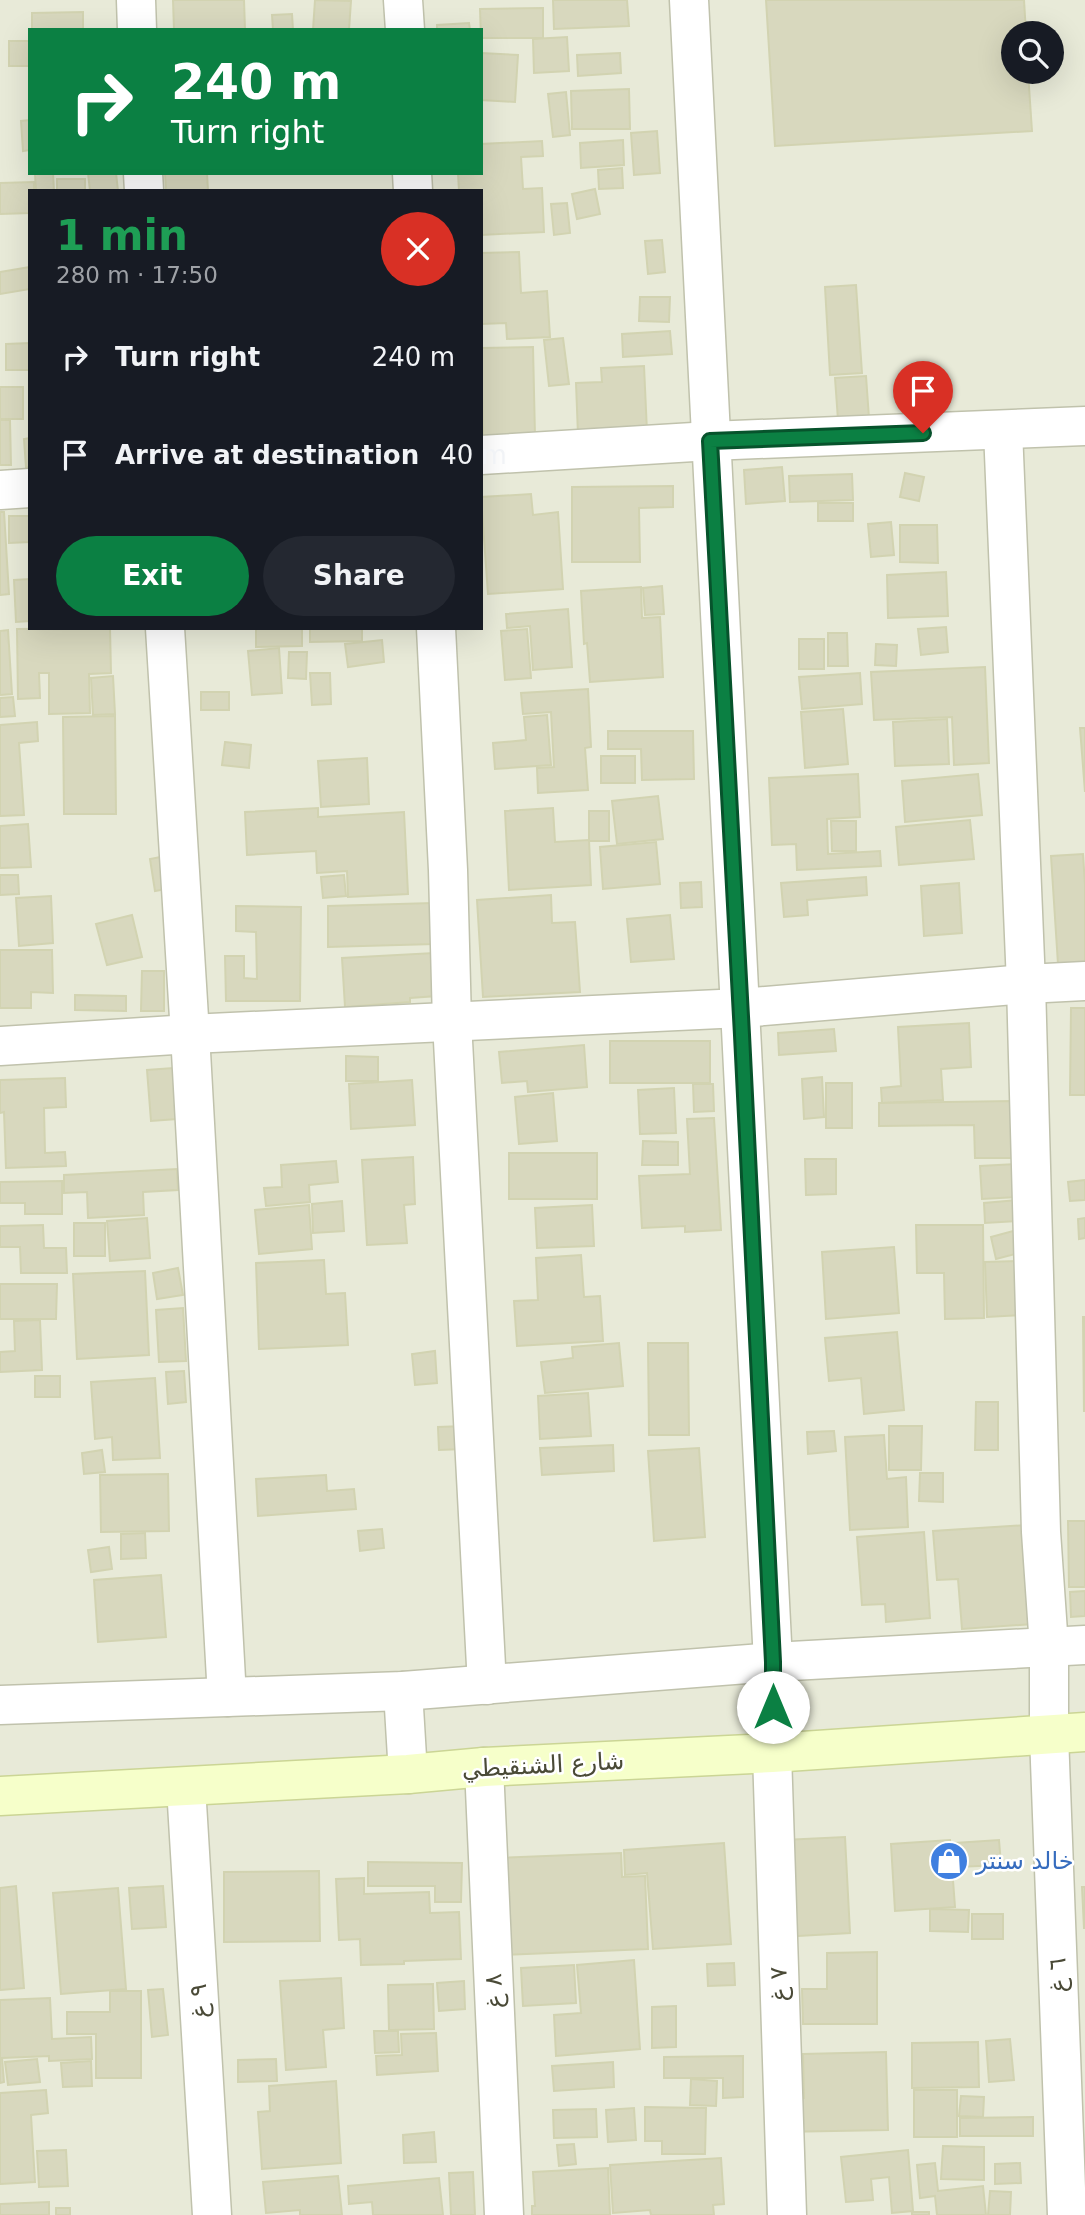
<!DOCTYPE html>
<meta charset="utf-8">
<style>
:root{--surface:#171b24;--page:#242831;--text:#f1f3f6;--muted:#9ea1a6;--accent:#0b8043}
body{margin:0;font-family:"DejaVu Sans","Noto Sans Arabic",sans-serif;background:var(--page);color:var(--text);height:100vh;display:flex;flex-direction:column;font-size:26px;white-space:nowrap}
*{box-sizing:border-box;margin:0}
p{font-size:23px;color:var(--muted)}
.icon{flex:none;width:38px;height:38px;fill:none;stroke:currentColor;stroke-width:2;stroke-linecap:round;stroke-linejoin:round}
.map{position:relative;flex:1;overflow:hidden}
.side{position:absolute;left:28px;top:189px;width:455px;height:441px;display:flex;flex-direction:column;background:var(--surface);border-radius:0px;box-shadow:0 7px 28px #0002}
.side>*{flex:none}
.guide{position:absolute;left:28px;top:28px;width:455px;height:147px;border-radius:0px;box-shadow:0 7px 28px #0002;background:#0b8043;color:#fff;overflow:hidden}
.controls{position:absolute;left:1001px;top:21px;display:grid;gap:14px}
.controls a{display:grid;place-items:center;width:63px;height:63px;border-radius:50%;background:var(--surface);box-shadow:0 7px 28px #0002;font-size:35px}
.pin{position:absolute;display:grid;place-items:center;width:60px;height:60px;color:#fff;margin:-72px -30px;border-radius:50% 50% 50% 0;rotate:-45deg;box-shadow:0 0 7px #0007}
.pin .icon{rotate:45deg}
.me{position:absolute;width:77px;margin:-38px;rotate:0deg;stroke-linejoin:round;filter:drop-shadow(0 0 5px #0008)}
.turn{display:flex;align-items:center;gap:24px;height:147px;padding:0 28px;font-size:32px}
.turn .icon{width:91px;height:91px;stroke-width:2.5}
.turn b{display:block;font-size:49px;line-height:60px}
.round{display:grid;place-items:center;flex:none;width:74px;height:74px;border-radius:37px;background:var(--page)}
.overview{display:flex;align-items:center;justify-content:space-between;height:119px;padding:0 28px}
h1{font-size:42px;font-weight:700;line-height:52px;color:#1e9e55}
.button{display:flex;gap:14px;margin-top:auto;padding:14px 28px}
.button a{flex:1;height:80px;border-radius:42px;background:var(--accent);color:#fff;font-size:28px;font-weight:700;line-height:80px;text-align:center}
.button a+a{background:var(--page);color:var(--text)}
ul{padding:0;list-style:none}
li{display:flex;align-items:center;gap:21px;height:98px;padding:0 28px}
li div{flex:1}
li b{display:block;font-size:26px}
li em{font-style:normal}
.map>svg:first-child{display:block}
</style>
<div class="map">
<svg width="1085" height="2215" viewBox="0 0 1085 2215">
<rect width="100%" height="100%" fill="#f4f6ea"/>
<path fill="#e8ead8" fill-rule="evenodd" d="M0,0h1085v2215h-1085zM30,30h451v143h-451zM1013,33h39v39h-39zM30,191h451v437h-451z"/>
<g fill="#d8d8be" stroke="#d2d3b1" stroke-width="2">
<path d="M173,0h71l1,30h-71z"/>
<path d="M315,0l36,1 -2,29h-36z"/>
<path d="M553,0h74l2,26 -75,3z"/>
<path d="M766,0h258l2,33h-13v39h15l4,59 -257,15z"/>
<path d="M543,8v30h-62l-1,-29z"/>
<path d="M83,12v18h-51v-17z"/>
<path d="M292,14l1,16h-20l-1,-15z"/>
<path d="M469,23l1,7h-33v-5z"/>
<path d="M567,37l2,34 -35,2 -1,-34z"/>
<rect x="9" y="41" width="21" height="25"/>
<path d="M481,53l37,2 -3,47 -34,-2z"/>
<path d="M620,53l1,20 -43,3 -1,-21z"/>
<path d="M629,89l1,40h-58l-1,-38z"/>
<path d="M566,92l4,43 -17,2 -5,-43z"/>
<path d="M30,120v30l-7,1 -2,-30z"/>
<path d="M657,131l3,42 -26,2 -3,-42z"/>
<path d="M623,140l1,25 -43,3 -1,-25z"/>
<path d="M542,141l1,15 -22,1 2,32 19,-1 2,44 -63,3v-44h-22l-1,-18h23v-29z"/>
<path d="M622,168l1,20 -24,1 -1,-19z"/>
<path d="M53,173l1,18h-18l-1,-17z"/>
<path d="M88,173h28l2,18h-28z"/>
<path d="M165,173h42l1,18h-42z"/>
<rect x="57" y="179" width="28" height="12"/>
<path d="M34,182v9h-4v22l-30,1v-31z"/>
<path d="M595,189l5,25 -23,5 -5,-25z"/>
<path d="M567,203l3,30 -16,2 -3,-31z"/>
<path d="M662,240l3,32 -17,2 -3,-33z"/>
<path d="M519,252l2,41 26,-2 3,46 -43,2 -1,-16 -25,1v-71z"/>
<path d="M30,267v22l-30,5v-22z"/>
<path d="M856,285l6,88 -32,2 -5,-88z"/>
<path d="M640,297h30l-1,25 -30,-1z"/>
<path d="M670,331l2,23 -49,3 -1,-23z"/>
<path d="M563,338l6,46 -20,2 -5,-46z"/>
<path d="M30,343v27h-24v-26z"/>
<path d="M533,347l2,89 -52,1 -2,-89z"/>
<path d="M644,366l3,66 -69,3 -2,-52 26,-1 -1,-14z"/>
<path d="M866,376l3,42 -31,2 -3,-42z"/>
<rect x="0" y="387" width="23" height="32"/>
<path d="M0,420h10l1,45h-11z"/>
<path d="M30,438v29h-4l-2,-28z"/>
<path d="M782,467l3,34 -39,3 -2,-34z"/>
<path d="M905,473l19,4 -5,24 -19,-4z"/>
<path d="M852,474l1,26 -63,2 -1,-26z"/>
<path d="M673,486v21l-34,1 1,54h-68v-75z"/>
<path d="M531,494l2,21 25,-3 5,77 -75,5 -7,-97z"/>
<rect x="818" y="503" width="35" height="18"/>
<path d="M0,512h4l5,82 -9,1z"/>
<path d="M9,516h21v26l-21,1z"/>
<path d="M891,522l3,33 -23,2 -3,-33z"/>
<path d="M900,525h37l1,38 -38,-1z"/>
<path d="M946,572l2,44 -60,2 -1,-43z"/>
<path d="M30,579v42l-14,1 -2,-42z"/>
<path d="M662,586l2,28 -19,1 -2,-27z"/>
<path d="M641,587l1,31 18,-1 3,60 -73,5 -3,-39 -3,1 -3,-53z"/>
<path d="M568,609l4,58 -39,3 -3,-44 -23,2 -1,-14z"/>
<path d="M946,627l2,25 -27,3 -3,-26z"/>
<path d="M110,628l1,45 -22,1 1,39 -41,1v-41h-10l1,25 -22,1 -1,-70z"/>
<path d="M256,628h46v18l-46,1z"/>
<path d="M310,628h52v13l-52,1z"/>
<path d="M527,629l4,49 -26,2 -4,-49z"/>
<path d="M8,630l4,64 -12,1v-64z"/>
<path d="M828,633h19l1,33h-20z"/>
<rect x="799" y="639" width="25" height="30"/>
<path d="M382,640l2,22 -36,5 -3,-23z"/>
<path d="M876,644l21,1 -1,21 -21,-1z"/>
<path d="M279,648l3,45 -30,2 -4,-44z"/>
<path d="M289,652h18l-1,27 -18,-1z"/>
<path d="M985,667l4,96 -35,2 -2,-48 -78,3 -3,-48z"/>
<path d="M310,673h20l1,31 -19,1z"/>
<path d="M860,673l2,31 -60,5 -3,-32z"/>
<path d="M113,676l2,38 -22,1 -2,-37z"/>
<path d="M588,689l3,58 -6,1 3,42 -50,3 -1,-25 17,-1 -3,-55 -28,2 -2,-21z"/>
<rect x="201" y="692" width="28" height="18"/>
<path d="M13,697l2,19 -15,1v-19z"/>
<path d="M843,709l5,55 -43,4 -4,-56z"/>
<path d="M547,715l4,50 -56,4 -2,-26 33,-3 -2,-23z"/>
<path d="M115,716l1,98h-52l-1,-97z"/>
<path d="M947,719l2,45 -54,2 -2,-44z"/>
<path d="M37,722l1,19 -19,2 5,72 -24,1v-91z"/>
<path d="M1080,728h5v64z"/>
<path d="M608,731h85l1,48 -52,1 -1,-31h-33z"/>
<path d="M225,742l26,3 -2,23 -27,-3z"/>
<rect x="601" y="756" width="34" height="27"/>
<path d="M367,758l2,46 -48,3 -3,-46z"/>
<path d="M858,774l2,43 -33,2 1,35 52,-3 1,15 -84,4 -1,-26 -24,1 -3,-67z"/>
<path d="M978,774l4,41 -77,7 -3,-41z"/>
<path d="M658,796l5,43 -46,5 -5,-43z"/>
<path d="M318,808v9l86,-5 4,82 -60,3 -1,-26 -30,2 -1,-22 -69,4 -2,-43z"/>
<path d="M553,808l2,34 34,-2 2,45 -82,5 -4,-79z"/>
<rect x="589" y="811" width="20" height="30"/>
<path d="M970,820l4,39 -75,6 -3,-38z"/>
<path d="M831,821h25v30h-24z"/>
<path d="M28,824l3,43 -31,1v-42z"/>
<path d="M656,842l4,42 -57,5 -3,-42z"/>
<path d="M1083,854l2,31v77l-27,2 -7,-108z"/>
<path d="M171,855l6,32 -22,4 -5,-32z"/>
<path d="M0,875h18l1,19 -19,1z"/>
<path d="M344,875l2,21 -23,2 -2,-21z"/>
<path d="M866,877l1,18 -60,5 1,15 -24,2 -3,-34z"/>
<path d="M701,882l1,25 -21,1 -1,-25z"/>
<path d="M959,883l3,50 -38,3 -3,-50z"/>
<path d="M551,895l1,28 23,-1 5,70 -97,5 -6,-97z"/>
<path d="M51,896l2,47 -34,3 -3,-48z"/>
<path d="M433,903l1,41 -106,3v-41z"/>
<path d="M236,906l65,1 -1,94h-74l-1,-45h19v22l13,1 -1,-47 -20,-1z"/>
<path d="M132,915l10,42 -35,8 -11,-41z"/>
<path d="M670,915l4,44 -43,3 -4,-43z"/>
<path d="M0,950h52l1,43 -22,-1v16h-31z"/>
<path d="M434,953l3,43 -27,2v4l-65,5 -3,-49z"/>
<path d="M142,971h22v40h-23z"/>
<path d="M75,995l51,1v15l-51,-1z"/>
<path d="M1071,1008h14v87h-15z"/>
<path d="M969,1023l2,44 -30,2 2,31 -61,3 -1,-15 20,-2 -3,-59z"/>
<path d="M834,1029l2,22 -57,4 -1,-22z"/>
<rect x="610" y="1041" width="100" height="42"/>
<path d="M584,1045l3,42 -59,5 -1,-11 -25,2 -3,-31z"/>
<path d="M346,1056l32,1v24h-32z"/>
<path d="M173,1068l4,51 -26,2 -4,-51z"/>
<path d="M822,1077l2,40 -20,2 -2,-40z"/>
<path d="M65,1078l1,29 -22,1 1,45 20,-1 1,14 -60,2 -2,-56 -4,1v-33z"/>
<path d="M412,1080l3,45 -64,4 -2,-45z"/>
<rect x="826" y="1083" width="26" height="45"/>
<path d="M693,1084h20l1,27 -20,1z"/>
<path d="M674,1088l2,45 -36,1 -2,-44z"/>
<path d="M553,1093l4,48 -38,3 -4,-47z"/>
<path d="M1013,1101v57h-38l-1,-33 -95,1v-23z"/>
<path d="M714,1118l7,112 -36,2v-6l-43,2 -3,-52 51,-2 -3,-55z"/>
<path d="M643,1141l35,1v23h-36z"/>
<rect x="509" y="1153" width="88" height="46"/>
<path d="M413,1157l2,47 -11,1 3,38 -40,2 -5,-85z"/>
<path d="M805,1159h31v35l-30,1z"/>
<path d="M336,1161l2,21 -29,3 1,17 -44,4 -2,-18 18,-1 -1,-22z"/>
<path d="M1016,1164l2,33 -36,2 -2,-33z"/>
<path d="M177,1169l1,21 -35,2 1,23 -56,3 -1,-26 -23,1v-18z"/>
<path d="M1085,1180v20l-15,1 -2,-19z"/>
<path d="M62,1181v33h-37v-11h-25v-21z"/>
<path d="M1018,1200l2,21 -35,2 -1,-20z"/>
<path d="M342,1201l2,30 -31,2 -1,-29z"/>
<path d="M309,1205l3,44 -53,5 -4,-44z"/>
<path d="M592,1205l2,41 -57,2 -2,-40z"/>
<path d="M147,1218l3,40 -40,3 -3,-40z"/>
<path d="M1085,1218v20l-6,1 -1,-20z"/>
<rect x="74" y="1223" width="31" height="33"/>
<path d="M43,1225l1,23h22l1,25h-46l-1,-26h-20v-21z"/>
<path d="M916,1225h67l1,93 -39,1 -1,-46h-27z"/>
<path d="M1017,1230l6,22 -27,7 -5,-22z"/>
<path d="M894,1247l5,66 -73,6 -4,-67z"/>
<path d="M581,1255l3,42 16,-1 3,45 -86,5 -3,-45 24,-1 -2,-42z"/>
<path d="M324,1260l2,34 19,-1 3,52 -89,4 -3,-86z"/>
<path d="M1022,1261l2,54 -37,2 -2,-55z"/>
<path d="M178,1268l5,27 -26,4 -4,-26z"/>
<path d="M145,1271l4,84 -72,4 -4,-85z"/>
<path d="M0,1284h57l-1,35h-56z"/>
<path d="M183,1308l3,53 -27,1 -3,-52z"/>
<path d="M1083,1317h2l-1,95z"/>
<path d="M40,1320l2,50 -42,2v-20l15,-1 -1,-30z"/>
<path d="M897,1332l7,78 -40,4 -3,-36 -32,3 -4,-43z"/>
<path d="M619,1343l4,43 -78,7 -4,-31 32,-4 -1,-11z"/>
<path d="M648,1343h40l1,92h-40z"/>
<path d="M435,1351l2,32 -22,2 -3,-31z"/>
<path d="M184,1371l2,31 -18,2 -2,-32z"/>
<rect x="35" y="1376" width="25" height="21"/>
<path d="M155,1378l5,80 -47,2 -1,-23 -17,2 -4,-57z"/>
<path d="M588,1393l3,43 -51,3 -2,-43z"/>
<path d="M976,1402h22v48h-23z"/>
<path d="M464,1426v23l-25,1 -1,-23z"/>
<path d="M889,1426h33l-1,44h-32z"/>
<path d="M834,1431l2,20 -28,3 -1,-22z"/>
<path d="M884,1435l3,44 19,-2 2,50 -58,3 -5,-93z"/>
<path d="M613,1445l1,26 -72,4 -2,-27z"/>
<path d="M699,1448l6,89 -51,4 -6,-90z"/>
<path d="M102,1450l3,22 -21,2 -2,-21z"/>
<path d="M920,1473h23v29l-24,-1z"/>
<path d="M168,1474l1,57 -68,1 -1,-57z"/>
<path d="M326,1475l1,16 27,-2 2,20 -98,7 -2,-37z"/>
<path d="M1068,1521h17v66h-16z"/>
<path d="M1027,1525l7,99 -72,5 -4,-50 -21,1 -4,-49z"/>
<path d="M382,1529l2,19 -24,3 -2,-20z"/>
<path d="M924,1532l6,86 -44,4 -1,-18 -23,1 -5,-68z"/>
<path d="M145,1533l1,25 -25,1v-25z"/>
<path d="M109,1547l3,22 -21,3 -3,-22z"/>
<path d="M161,1575l5,62 -68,5 -4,-62z"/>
<path d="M1085,1591v25l-14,1 -1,-25z"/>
<path d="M845,1837l5,96 -87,5 -3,-97z"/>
<path d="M950,1840l5,67 -60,4 -4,-67z"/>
<path d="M999,1840l2,25 -44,2 -2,-24z"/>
<path d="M724,1843l7,101 -78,5 -6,-76 -22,2 -1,-25z"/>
<path d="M621,1853l1,24 23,-1 3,73 -149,6 -4,-97z"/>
<path d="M368,1862l94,1 -1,39h-26v-16h-67z"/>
<path d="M319,1871l1,70 -96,1v-70z"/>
<path d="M364,1878v16l65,-2 1,21 29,-1 2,47 -57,2v3l-43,1 -1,-26 -21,1 -3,-61z"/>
<path d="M16,1886l8,102 -24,2v-102z"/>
<path d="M163,1886l3,41 -34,2 -3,-41z"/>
<path d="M1082,1887h3v41h-1z"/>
<path d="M118,1888l8,101 -65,5 -8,-101z"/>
<path d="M930,1909l39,1 -1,22 -38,-1z"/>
<rect x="972" y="1914" width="31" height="25"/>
<path d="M877,1952v72h-74l-1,-35h25v-36z"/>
<path d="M634,1960l6,89 -84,7 -2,-41 27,-2 -4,-48z"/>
<path d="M734,1963l1,22 -27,1 -1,-22z"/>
<path d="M574,1965l2,38 -53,3 -2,-38z"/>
<path d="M341,1978l3,50 -21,2 3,37 -40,3 -6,-89z"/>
<path d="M464,1981l1,28 -26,2 -2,-28z"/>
<path d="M433,1984l1,45 -45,1 -1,-45z"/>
<path d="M163,1989l5,46 -16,2 -4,-47z"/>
<path d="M110,1991h31v87h-45v-44h-29v-22h43z"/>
<path d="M50,1998l2,41 39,-2 1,22 -43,2v-5l-47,2 2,24 -4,1v-83z"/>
<path d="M676,2006v41l-24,1v-41z"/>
<path d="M374,2031h24l1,21 -24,1z"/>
<path d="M436,2033l2,38 -61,4 -1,-19 26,-1 -1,-21z"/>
<path d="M1010,2039l4,41 -25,2 -3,-41z"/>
<path d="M978,2042l1,45 -67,1v-45z"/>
<path d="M886,2052l2,78 -108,2 -2,-34h26l-1,-44z"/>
<path d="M743,2056v41l-20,1v-20h-59v-21z"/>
<path d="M37,2059l3,23 -32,3 -3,-23z"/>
<path d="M276,2059l1,22 -39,1v-22z"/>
<path d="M91,2061l1,25 -29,1 -2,-24z"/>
<path d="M613,2062l1,25 -60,4 -2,-25z"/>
<path d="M691,2079l26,2 -1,25 -26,-1z"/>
<path d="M336,2081l5,82 -79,6 -4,-57 12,-1 -1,-25z"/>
<path d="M46,2090l2,23 -17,2 4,67 -35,2v-91z"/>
<rect x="914" y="2090" width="43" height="47"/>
<path d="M961,2096l23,1 -1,20 -24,-1z"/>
<path d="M645,2107l61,1 -1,46h-43v-13h-17z"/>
<path d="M634,2108l2,32 -28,2 -2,-32z"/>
<path d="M596,2109l1,28 -43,1 -1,-28z"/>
<path d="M1033,2117v19h-73v-18z"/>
<path d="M434,2132l2,30 -32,1 -1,-28z"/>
<path d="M574,2144l2,20 -17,2 -2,-21z"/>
<path d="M943,2146l41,1v33l-43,-1z"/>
<path d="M66,2150l2,36 -29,1 -2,-36z"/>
<path d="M908,2150l5,61 -21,2 -3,-36 -18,2 2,21 -27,2 -5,-45z"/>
<path d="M721,2158l3,46 -11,1 1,10h-63l-1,-5 -37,3 -3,-48z"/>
<path d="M935,2163l3,28 45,-5 3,29h-49l-2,-19 -15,2 -3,-33z"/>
<path d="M1020,2163l1,20 -26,1v-20z"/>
<path d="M608,2168l2,47h-78v-9h3l-2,-34z"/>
<path d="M473,2172l2,43h-24l-2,-42z"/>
<path d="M338,2176l4,39h-42v-5l-34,3 -3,-31z"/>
<path d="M439,2178l4,37h-70l-1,-13 -23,2 -1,-18z"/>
<path d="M990,2191l21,1 -1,23h-22z"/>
<path d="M49,2202v13h-49v-11z"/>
<rect x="56" y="2208" width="14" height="7"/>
<rect x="912" y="2212" width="17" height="3"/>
</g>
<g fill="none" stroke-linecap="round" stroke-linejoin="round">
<defs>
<g id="street">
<path d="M136,0l1,30"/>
<path d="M403,0l2,30"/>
<path d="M689,0l84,1662 -1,91 15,462"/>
<path d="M143,173l1,18"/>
<path d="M412,173l1,18"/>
<path d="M1003,430l23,554 15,548 8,115v88l18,480"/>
<path d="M481,455l229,-14 375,-15"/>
<path d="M0,490l30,-2"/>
<path d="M165,628l25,406 37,663"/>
<path d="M436,628l12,242 4,152 35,663"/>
<path d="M0,1046l190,-12 551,-26 285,-24 59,-3"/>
<path d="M403,1691l5,83"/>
<path d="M0,1705l403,-14 370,-29 312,-17"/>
<path d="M484,1767l20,448"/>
<path d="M186,1787l26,428"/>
</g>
<path id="secondary" d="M0,1796l408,-22 76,-7 288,-14 313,-21"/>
</defs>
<use href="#street" stroke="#c0c2ac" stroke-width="41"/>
<use href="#secondary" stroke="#cbd595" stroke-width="41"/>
<use href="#street" stroke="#fff" stroke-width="38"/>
<use href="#secondary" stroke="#f6ffca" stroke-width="38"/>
</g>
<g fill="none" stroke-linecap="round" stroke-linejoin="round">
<defs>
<path id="route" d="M773,1707v-45l-31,-627 -32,-594 213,-8"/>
</defs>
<use href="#route" stroke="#07532c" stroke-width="18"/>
<use href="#route" stroke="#0b8043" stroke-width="12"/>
</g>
<defs>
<symbol id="shop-disc" viewBox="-11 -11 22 22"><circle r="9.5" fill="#3f7fe0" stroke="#fff"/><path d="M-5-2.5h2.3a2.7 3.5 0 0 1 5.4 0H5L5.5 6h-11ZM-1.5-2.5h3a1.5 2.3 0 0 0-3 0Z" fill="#fff"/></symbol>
</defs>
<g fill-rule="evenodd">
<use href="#shop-disc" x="927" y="1839" width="44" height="44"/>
</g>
<g text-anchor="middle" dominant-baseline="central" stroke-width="5" stroke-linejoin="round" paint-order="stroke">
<g font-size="24" fill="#4a4a37" stroke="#fff">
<text transform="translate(543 1765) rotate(-3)">شارع الشنقيطي</text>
<text transform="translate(1058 1975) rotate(-92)">٦ غ</text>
<text transform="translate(779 1984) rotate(-92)">٧ غ</text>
<text transform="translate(494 1991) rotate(-93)">٨ غ</text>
<text transform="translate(199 2001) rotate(-94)">٩ غ</text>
</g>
<g font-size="24" fill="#366cbe" stroke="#fff" text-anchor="start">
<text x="976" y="1861">خالد سنتر</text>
</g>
</g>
</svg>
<div class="controls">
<a><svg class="icon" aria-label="search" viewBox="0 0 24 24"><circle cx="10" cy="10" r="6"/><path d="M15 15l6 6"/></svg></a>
</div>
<div class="pin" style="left:923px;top:433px;background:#d93025"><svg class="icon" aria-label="arrive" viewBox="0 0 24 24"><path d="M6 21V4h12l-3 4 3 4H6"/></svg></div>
<svg class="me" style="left:773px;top:1707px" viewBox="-20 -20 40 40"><circle r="19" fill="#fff"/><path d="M0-13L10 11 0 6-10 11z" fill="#0b8043"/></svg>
<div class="guide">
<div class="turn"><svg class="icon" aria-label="right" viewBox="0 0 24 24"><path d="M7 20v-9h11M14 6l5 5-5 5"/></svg><div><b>240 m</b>Turn right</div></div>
</div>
<section class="side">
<div class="overview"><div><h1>1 min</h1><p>280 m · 17:50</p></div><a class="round" style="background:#d93025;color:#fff"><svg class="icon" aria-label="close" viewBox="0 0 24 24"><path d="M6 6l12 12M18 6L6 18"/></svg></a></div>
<ul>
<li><svg class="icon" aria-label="right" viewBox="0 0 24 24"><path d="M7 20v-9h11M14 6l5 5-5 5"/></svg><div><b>Turn right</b></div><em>240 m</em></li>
<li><svg class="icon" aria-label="arrive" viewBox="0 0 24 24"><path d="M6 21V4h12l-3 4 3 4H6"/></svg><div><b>Arrive at destination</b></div><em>40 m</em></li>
</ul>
<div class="button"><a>Exit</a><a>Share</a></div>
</section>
</div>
